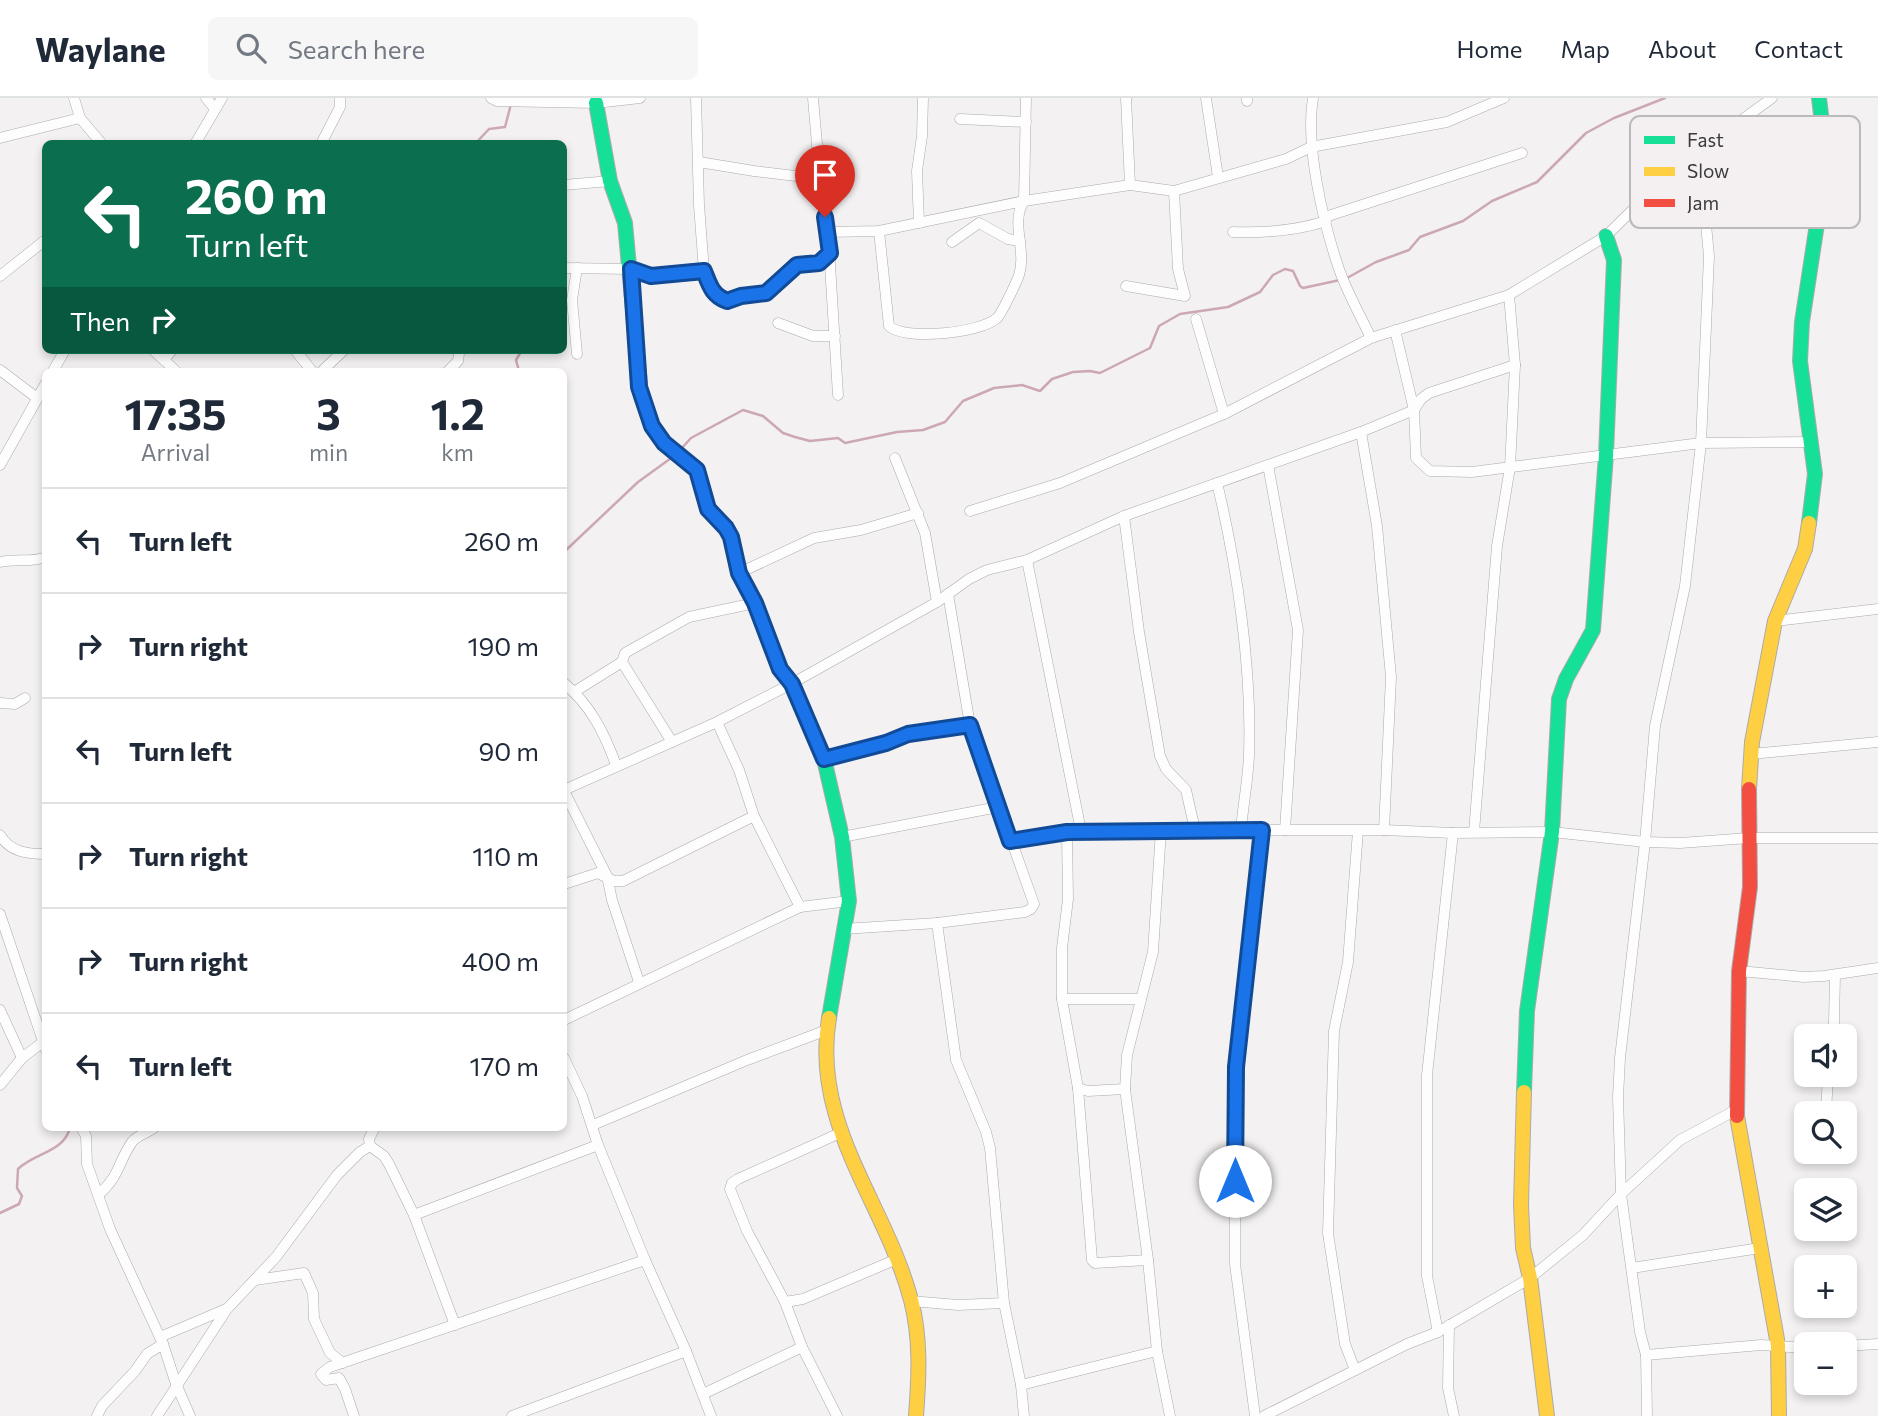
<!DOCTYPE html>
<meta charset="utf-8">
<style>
:root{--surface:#fff;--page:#f6f6f7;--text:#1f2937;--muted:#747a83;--line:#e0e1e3}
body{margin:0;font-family:Commissioner,sans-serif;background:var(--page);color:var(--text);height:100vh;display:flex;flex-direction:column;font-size:26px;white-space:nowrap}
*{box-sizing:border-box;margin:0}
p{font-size:23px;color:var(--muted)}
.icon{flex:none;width:38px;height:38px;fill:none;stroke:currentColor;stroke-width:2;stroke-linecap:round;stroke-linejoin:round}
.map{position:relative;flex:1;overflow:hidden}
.sheet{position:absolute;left:42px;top:270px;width:525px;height:763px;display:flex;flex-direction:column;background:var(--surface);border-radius:10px;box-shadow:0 4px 10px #0003}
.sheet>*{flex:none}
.banner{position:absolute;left:42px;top:42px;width:525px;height:214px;border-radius:10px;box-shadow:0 4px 10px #0003;background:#0b6e4f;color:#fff;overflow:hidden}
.tools{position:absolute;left:1794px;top:926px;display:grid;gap:14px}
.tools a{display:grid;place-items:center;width:63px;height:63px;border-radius:10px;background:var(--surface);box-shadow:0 4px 10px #0003;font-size:35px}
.pin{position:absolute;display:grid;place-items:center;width:60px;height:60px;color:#fff;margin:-72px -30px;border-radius:50% 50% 50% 0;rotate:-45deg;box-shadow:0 0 7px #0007}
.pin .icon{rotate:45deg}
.me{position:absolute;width:77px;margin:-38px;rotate:0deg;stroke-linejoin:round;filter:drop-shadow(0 0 5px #0008)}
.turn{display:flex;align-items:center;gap:24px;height:147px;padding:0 28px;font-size:32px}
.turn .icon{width:91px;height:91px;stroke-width:2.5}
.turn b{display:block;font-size:49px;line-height:60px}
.then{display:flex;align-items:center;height:66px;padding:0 28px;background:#0003;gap:14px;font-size:26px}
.eta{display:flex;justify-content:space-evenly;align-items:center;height:119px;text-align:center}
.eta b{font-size:42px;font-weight:700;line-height:49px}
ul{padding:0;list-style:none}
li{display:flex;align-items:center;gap:21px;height:105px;padding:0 28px;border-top:2px solid var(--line)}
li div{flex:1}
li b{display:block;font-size:26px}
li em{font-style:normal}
header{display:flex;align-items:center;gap:42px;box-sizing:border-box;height:98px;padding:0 35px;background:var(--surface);border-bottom:2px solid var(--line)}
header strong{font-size:33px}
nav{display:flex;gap:38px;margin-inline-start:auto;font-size:24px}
.search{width:490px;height:63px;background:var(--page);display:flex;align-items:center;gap:18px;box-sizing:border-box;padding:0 24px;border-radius:10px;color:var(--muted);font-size:26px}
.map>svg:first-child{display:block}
</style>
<header>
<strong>Waylane</strong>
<div class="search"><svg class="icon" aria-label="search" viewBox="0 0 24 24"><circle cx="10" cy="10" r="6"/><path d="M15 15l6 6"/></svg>Search here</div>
<nav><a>Home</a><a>Map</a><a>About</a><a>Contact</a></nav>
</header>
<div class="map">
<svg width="1878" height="1318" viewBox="0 0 1878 1318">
<rect width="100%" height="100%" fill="#f3f1f2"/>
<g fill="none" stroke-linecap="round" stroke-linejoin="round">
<g stroke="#cca8b2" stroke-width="2.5">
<path d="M475,46l14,-15 16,-2 6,-23"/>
<path d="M1347,180l29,-16 33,-12 11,-13 43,-16 29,-20 45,-19 49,-49 28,-15 51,-20"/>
<path d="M519,273l-3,-11 6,-10"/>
<path d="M681,351l10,-11 52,-28 20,6 20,17 12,4 15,4 28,-3 7,5 52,-11 26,-2 22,-8 18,-21 31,-13 28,-3 18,6 12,-12 21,-7 17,-1 10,2 50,-25 9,-22 21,-12 48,-7 32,-15 13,-17 12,-6 8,2 7,15 3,2 37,-8"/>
<path d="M564,454l74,-70 36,-26"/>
<path d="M0,1115l19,-9 3,-8 -5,-8 1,-19c16,-16 47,-17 52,-42"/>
</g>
<defs>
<g id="street">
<path d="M74,0l6,20 22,26"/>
<path d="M206,0l9,11"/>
<path d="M491,0l6,3 99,2 44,-5"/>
<path d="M813,0l9,104 6,30 10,163"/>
<path d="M1126,0l4,87"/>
<path d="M1206,0l12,79"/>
<path d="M1247,0v3"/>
<path d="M1313,0c-8,48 10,124 26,171 8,23 21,46 32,69"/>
<path d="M960,21l66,3"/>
<path d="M0,40l80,-20"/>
<path d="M195,46l27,-46"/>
<path d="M321,46l19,-37v-9"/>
<path d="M699,64l55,9 67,8"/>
<path d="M564,87l46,-4"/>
<path d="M1325,119l197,-64"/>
<path d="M919,125l-2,-52 5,-35 1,-38"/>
<path d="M879,133l10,95c16,15 92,7 108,-8 4,-3 20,-37 22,-43 8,-24 -9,-53 5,-74l2,-103"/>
<path d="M828,134l51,-1 145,-30 106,-16 44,6 112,-32 25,-12 136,-25 57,-24"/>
<path d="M1233,134c32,1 63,-1 93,-11"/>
<path d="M952,144l27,-19 29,16 12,2"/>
<path d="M564,170l67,1 20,7 53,-5 -5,-66 -3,-107"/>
<path d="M704,173l12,25 11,5 14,-5 25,-2 31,-29 22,-2 11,-10"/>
<path d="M0,178l44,-35"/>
<path d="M1126,188l59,10 -7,-27 -4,-78"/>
<path d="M1196,221l28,95"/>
<path d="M778,225l35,13h22"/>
<path d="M1395,232l19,80 2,48 14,13 42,1 229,-29 109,-1"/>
<path d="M153,252l23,21"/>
<path d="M295,252l17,21"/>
<path d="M577,256l-5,-54 5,-32"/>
<path d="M164,262l8,-10"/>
<path d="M0,272l37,28"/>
<path d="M53,273l12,-21"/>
<path d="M322,273l22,-21"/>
<path d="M448,273l10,-10 1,-7 -2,-4"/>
<path d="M1361,334l16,94 14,151 -7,153"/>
<path d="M895,360l30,75 12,69"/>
<path d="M0,367l46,-82"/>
<path d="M1268,367l30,165 -13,200"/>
<path d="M1217,385c20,83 35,185 32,272 -1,25 -6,50 -8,75"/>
<path d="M970,413l90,-28 164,-69 147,-76 138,-43 97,-59 68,-67 98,-71"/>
<path d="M1124,418l15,116 21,124 6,13 20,21 9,40"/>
<path d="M1027,462l54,271"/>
<path d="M0,464c16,-4 32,1 46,-5"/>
<path d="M739,475l75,-35 47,-8 57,-17"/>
<path d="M1775,523l103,-12"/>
<path d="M564,585c27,23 40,49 52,82"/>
<path d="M574,594l48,-30"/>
<path d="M0,605l15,1 10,-6"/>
<path d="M717,624l22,48 15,46"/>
<path d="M672,644l-50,-80 3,-9 64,-36 66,-14"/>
<path d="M1751,656l127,-12"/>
<path d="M824,661l62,-16 21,-9 63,-9"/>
<path d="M564,692l153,-68 74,-38 146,-82 32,-23 18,-9 40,-10 97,-44 237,-84 53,-22 7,-11 8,-6 86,-28"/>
<path d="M564,693l43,85 5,24 27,82"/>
<path d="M1161,732l-8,122 -26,103 -2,34 23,171 9,91 13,65"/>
<path d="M1067,734l1,67 -6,49v51l16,89 14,172 3,3 53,-3"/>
<path d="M1474,734l23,-286 13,-79 5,-102 -6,-70"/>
<path d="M0,737c10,17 27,19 46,19"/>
<path d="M842,739l156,-30"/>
<path d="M1010,743l57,-9 128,-2h189l69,3 99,-1 93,10 35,1 69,-5h129"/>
<path d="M564,786l34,-11 16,8h9l131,-65 46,91"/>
<path d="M0,816l46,136"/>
<path d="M937,825l19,137 30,72 4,16 14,155 17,82 3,31"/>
<path d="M843,831l94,-6 88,-11 6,-3 3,-5 -64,-179 -22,-131"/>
<path d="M1739,873l65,6 20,-1 54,-8"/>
<path d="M1062,901h79"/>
<path d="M0,912l22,48"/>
<path d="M564,922l236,-113 49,-6"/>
<path d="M1831,938l3,-13 1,-48"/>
<path d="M564,960l18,38 16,49 47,115 41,91 25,65"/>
<path d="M0,987l22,-27 21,-16"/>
<path d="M1078,990l10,3 37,-2"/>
<path d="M1826,1015l2,-39"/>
<path d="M593,1027l154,-65 80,-30"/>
<path d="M81,1029l5,9 1,28 23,65 53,115 13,40 14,32"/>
<path d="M370,1048l14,10 5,8 25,51 41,110"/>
<path d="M370,1048l-1,-7 6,-12"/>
<path d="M1823,1058l1,-4"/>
<path d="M99,1096c21,-18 19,-32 33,-52 5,-7 16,-9 23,-15"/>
<path d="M414,1117l184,-70"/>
<path d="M1632,1170l128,-20"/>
<path d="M255,1182l49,-7 9,20 1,26 16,34 13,10"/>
<path d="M911,1203l47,4 46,-2"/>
<path d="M785,1204l18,-3 94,-40"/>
<path d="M1449,1227l-1,63 6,28"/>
<path d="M1438,1234l-11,-56v-201l26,-242"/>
<path d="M160,1239l66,-28"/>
<path d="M1844,1248l34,-2"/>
<path d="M1646,1257l115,-10 45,3"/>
<path d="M1355,1272l-10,-26 -17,-111 6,-202 14,-69 10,-131"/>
<path d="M1021,1287l136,-34"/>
<path d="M703,1296l99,-47"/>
<path d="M97,1318l5,-10 33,-35 12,-17 16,-10"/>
<path d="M157,1318l70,-107 49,-52 61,-82 23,-23 10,-6"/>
<path d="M354,1318l-9,-27 -6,-11 -13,2 -5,-6 9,-7 315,-107"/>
<path d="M512,1318l174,-65"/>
<path d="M837,1318l-35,-69 -17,-45 -38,-71 -17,-42 2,-6 6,-4 102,-46"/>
<path d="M1255,1318l-20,-152v-197l27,-237"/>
<path d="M1264,1318l143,-72 31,-12 92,-54 53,-43 38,-41 59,-54 56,-30"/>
<path d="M1647,1318l-1,-61 -6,-23 -19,-138 -3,-97 2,-39 25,-216 10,-116 30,-140 16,-143 8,-187 -10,-105"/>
</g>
<g id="fast">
<path d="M596,5l14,78 15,42 16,173 11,30 12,17 33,27 11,39 18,19 5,9 8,36 16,30 25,66 11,15 33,75 18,78 7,64 -20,117"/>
<path d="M1809,425l6,-49 -15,-113 2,-39 17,-111 3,-36 2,-36 -5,-41"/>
<path d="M1524,994l3,-81 25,-179 7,-133 7,-20 27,-49 13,-175 8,-195 -8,-24"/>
</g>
<g id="slow">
<path d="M1749,691l3,-47 23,-121 30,-72 4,-26"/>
<path d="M829,920c-18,107 56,184 82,282 10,38 8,77 5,116"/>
<path d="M1524,994l-3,113 2,43 7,30 17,138"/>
<path d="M1737,1018l41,229 1,71"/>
</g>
<path id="jam" d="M1737,1018l2,-145 11,-84 -1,-98"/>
</defs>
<use href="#street" stroke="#acaaab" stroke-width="11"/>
<use href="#fast" stroke="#acaaab" stroke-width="16"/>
<use href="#slow" stroke="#acaaab" stroke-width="16"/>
<use href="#jam" stroke="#acaaab" stroke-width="16"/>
<use href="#street" stroke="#fdfdfd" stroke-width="10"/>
<use href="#fast" stroke="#16e098" stroke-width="14"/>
<use href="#slow" stroke="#ffcf43" stroke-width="14"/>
<use href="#jam" stroke="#f24e42" stroke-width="14"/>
</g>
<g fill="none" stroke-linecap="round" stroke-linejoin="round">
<defs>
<path id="route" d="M825,119l5,36 -11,10 -22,2 -31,28 -25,3 -14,5c-15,-6 -17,-15 -23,-30l-53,5 -20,-7 8,118 13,39 12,17 33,27 11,39 18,19 5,9 8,36 16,30 25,66 12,15 32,75 62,-16 22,-9 62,-9 40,116 57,-9 195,-2 -26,237 -1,114"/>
</defs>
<use href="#route" stroke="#114b97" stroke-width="18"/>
<use href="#route" stroke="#1a73e8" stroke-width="12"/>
</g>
<rect x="1630" y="18" width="230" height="112" rx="10" fill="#f4f0f1" stroke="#bcb9ba" stroke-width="2"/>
<rect x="1644" y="38" width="31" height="8" fill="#16e098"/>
<rect x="1644" y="69" width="31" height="9" fill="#ffcf43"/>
<rect x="1644" y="101" width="31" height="8" fill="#f24e42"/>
<g font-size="19" fill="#3b3a3a">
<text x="1687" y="49">Fast</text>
<text x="1687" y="80">Slow</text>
<text x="1687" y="112">Jam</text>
</g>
</svg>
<div class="tools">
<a><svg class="icon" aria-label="sound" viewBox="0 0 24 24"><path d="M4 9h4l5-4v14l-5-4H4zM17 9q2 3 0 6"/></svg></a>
<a><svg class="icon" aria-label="search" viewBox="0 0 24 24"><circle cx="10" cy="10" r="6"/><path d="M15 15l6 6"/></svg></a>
<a><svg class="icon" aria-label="layers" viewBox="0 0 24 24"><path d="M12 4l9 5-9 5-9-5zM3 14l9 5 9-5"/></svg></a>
<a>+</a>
<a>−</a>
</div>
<div class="pin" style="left:825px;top:119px;background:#d93025"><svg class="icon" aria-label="arrive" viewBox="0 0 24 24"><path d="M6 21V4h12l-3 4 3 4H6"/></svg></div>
<svg class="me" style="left:1235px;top:1083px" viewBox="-20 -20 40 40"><circle r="19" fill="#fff"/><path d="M0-13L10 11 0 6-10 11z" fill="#1a73e8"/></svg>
<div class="banner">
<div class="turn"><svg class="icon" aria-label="left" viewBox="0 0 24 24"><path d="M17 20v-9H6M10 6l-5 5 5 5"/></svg><div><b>260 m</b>Turn left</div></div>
<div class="then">Then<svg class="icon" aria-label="right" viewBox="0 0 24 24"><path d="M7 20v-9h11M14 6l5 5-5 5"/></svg></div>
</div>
<section class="sheet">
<div class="eta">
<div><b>17:35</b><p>Arrival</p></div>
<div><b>3</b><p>min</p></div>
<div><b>1.2</b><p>km</p></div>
</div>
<ul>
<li><svg class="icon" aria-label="left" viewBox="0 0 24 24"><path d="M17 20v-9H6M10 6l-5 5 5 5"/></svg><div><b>Turn left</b></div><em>260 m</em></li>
<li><svg class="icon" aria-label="right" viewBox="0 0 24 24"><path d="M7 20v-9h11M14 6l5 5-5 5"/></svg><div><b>Turn right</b></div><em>190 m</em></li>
<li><svg class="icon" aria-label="left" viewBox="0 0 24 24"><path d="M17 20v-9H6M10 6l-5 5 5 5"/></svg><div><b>Turn left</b></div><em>90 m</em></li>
<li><svg class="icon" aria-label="right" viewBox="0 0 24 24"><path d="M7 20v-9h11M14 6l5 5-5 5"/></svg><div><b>Turn right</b></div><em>110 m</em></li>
<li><svg class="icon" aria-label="right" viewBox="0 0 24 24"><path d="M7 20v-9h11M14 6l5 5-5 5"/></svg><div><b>Turn right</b></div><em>400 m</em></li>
<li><svg class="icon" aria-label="left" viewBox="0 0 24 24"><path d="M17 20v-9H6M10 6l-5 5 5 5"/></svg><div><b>Turn left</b></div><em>170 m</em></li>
</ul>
</section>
</div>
